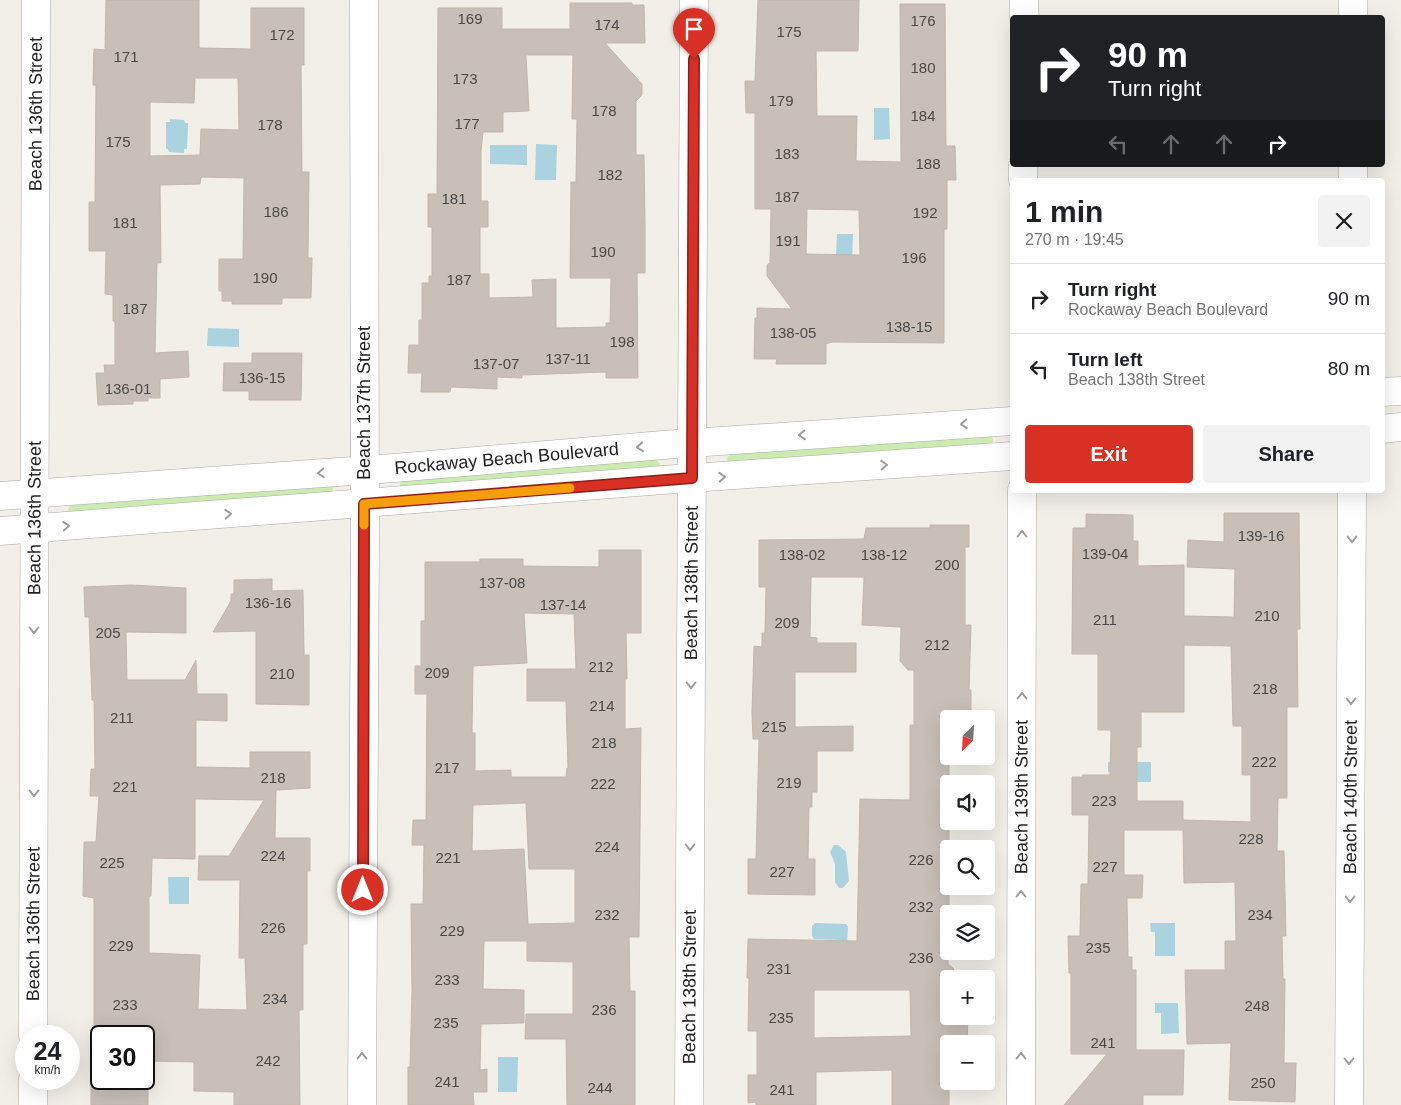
<!DOCTYPE html>
<meta charset="utf-8">
<style>
:root{--surface:#fff;--page:#f2f2f2;--text:#202124;--muted:#757577;--line:#e0e0e0;--accent:#d93025}
body{margin:0;font-family:Helvetica,sans-serif;background:var(--page);color:var(--text);height:100vh;display:flex;flex-direction:column;font-size:19px;white-space:nowrap}
*{box-sizing:border-box;margin:0}
p{font-size:16px;color:var(--muted)}
.icon{flex:none;width:28px;height:28px;fill:none;stroke:currentColor;stroke-width:2;stroke-linecap:round;stroke-linejoin:round}
.map{position:relative;flex:1;overflow:hidden}
.drawer{position:absolute;left:1010px;top:178px;width:375px;height:315px;display:flex;flex-direction:column;background:var(--surface);border-radius:5px;box-shadow:0 5px 20px #0002}
.drawer>*{flex:none}
.guide{position:absolute;left:1010px;top:15px;width:375px;height:152px;border-radius:5px;box-shadow:0 5px 20px #0002;background:#202124;color:#fff;overflow:hidden}
.needle{width:32px;rotate:204deg}
.tools{position:absolute;left:940px;top:710px;display:grid;gap:10px}
.tools a{display:grid;place-items:center;width:55px;height:55px;border-radius:5px;background:var(--surface);box-shadow:0 5px 20px #0002;font-size:25px}
.speed{position:absolute;left:15px;top:1025px;display:flex;gap:10px;font-size:25px;font-weight:700;text-align:center}
.speed>*{display:grid;place-content:center;width:65px;height:65px;border-radius:50%;background:var(--surface);box-shadow:0 5px 20px #0002;line-height:1}
.speed small{font-size:12px;font-weight:400}
.speed .limit{border:2px solid #111;border-radius:8px;background:#fff;color:#111}
.pin{position:absolute;display:grid;place-items:center;width:42px;height:42px;color:#fff;margin:-51px -21px;border-radius:50% 50% 50% 0;rotate:-45deg;box-shadow:0 0 5px #0007}
.pin .icon{rotate:45deg}
.me{position:absolute;width:55px;margin:-28px;rotate:0deg;stroke-linejoin:round;filter:drop-shadow(0 0 4px #0008)}
.turn{display:flex;align-items:center;gap:18px;height:105px;padding:0 15px;font-size:22px}
.turn .icon{width:65px;height:65px;stroke-width:2.5}
.turn b{display:block;font-size:35px;line-height:42px}
.lanes{display:flex;align-items:center;height:48px;padding:0 15px;background:#0003;justify-content:center;gap:25px;direction:ltr}
.lanes .off{opacity:.35}
.round{display:grid;place-items:center;flex:none;width:52px;height:52px;border-radius:5px;background:var(--page)}
.overview{display:flex;align-items:center;justify-content:space-between;height:85px;padding:0 15px}
h1{font-size:30px;font-weight:800;line-height:38px}
.action{display:flex;gap:10px;margin-top:auto;padding:10px 15px}
.action a{flex:1;height:58px;border-radius:5px;background:var(--accent);color:#fff;font-size:20px;font-weight:800;line-height:58px;text-align:center}
.action a+a{background:var(--page);color:var(--text)}
ul{padding:0;list-style:none}
li{display:flex;align-items:center;gap:15px;height:70px;padding:0 15px;border-top:1px solid var(--line)}
li div{flex:1}
li b{display:block;font-size:19px}
li em{font-style:normal}
.map>svg:first-child{display:block}
</style>
<div class="map">
<svg width="1401" height="1105" viewBox="0 0 1401 1105">
<rect width="100%" height="100%" fill="#f2efe9"/>
<g fill="#cdebb0">
<path d="M992,436l1,4 -1,4 -264,19 -1,-4 4,-7z"/>
<path d="M654,458l6,6 -1,4 -259,19v-7z"/>
<path d="M331,485l2,3 -1,5 -262,21 -2,-4 2,-5 4,-4z"/>
</g>
<g fill="#aad3df">
<path d="M874,108h15l1,31 -16,1z"/>
<path d="M170,119l14,1 1,3h3l-1,26h-3v4l-15,-1 -1,-3h-2v-27h4z"/>
<path d="M536,144l21,1 -1,35h-21z"/>
<path d="M490,145h37v20l-37,-1z"/>
<path d="M837,234h16l-1,31 -16,-8z"/>
<path d="M208,328l31,1v18l-32,-1z"/>
<path d="M1108,762h43v20h-22l-15,-10h-6z"/>
<path d="M834,845h4l8,7 3,29 -6,7h-4l-4,-6v-18l-5,-12z"/>
<path d="M168,877h21v27h-20z"/>
<path d="M815,923l31,1 2,3 -1,17h-7v-4l-26,-1 -2,-3v-10z"/>
<path d="M1150,923h25v33h-20v-24h-4z"/>
<path d="M1155,1003h23l1,30 -18,1v-21h-6z"/>
<path d="M498,1057h20l-1,35h-19z"/>
</g>
<g fill="#c7bfb8" stroke="#c4b6ab" fill-rule="evenodd">
<path d="M106,0h93v48l52,1v-41h53v57h-3l1,107h7l-1,86h4l-1,40h-29v6h-50v-3h-10v-10h-3v-32h24l1,-81 -43,-1 -1,7 -40,1 1,78h-4l-2,90 33,-2 1,26 -29,2v19h-12v3h-15v3l-35,1 -2,-32h9l-1,-8h11v-43l-2,-1v-26l-8,-1 1,-43h-17v-49h6l1,-117h-3l1,-36 11,1zM195,78h43l1,52 -38,-1 -1,26 -50,1v-54l44,1z"/>
<path d="M758,0h101l-1,51h-42l1,65h40l-1,45 45,1 -1,-158h45l1,142h9l1,34h-9v49h-3v114l-112,-1 -6,2v20h-50l1,-5h-23l1,-41h2v-10l35,1 -25,-33v-11l3,-2 1,-54h-16v-96h-9l-1,-32h10zM807,209l52,1 1,45 -54,-1z"/>
<path d="M570,3h62v2h12l1,38h-40l37,41v11l-6,6v54h8l1,70v48h-8l1,105h-32v-6l-84,3v3l-25,-1v12l-46,-2 -1,5h-29l1,-19h-14l1,-28h10v-25h3v-37h7v-7h3v-49h-4v-33h9l1,-186h64v21h68zM526,55h47l-1,64h5l-1,63h-5l-1,96h41l-1,45h-4v4l-50,1v-49l-24,1 1,17 -44,1v-24h-9v-47h8v-26h-7v-50l2,-19h20v-20l26,-1z"/>
<path d="M252,353h50l-1,47h-52v-9h-26l1,-28h28z"/>
<path d="M1224,513h75l1,116h-3l1,78h-11v91h-9l-1,53h7l2,85h-4l1,43h2l-1,84h12l-1,39 -66,-2 2,-57 -44,1 -2,-74h40v-29h11l-1,-59 -51,1 -1,-53h-59v45h19l-1,23h-15l1,59h4v13h4v80h48l-1,45h-40v10h-79l43,-51h-36v-81h-2l-1,-37h12l1,-52h7l1,-69h-17v-38h11l-1,-2h28l1,-45h-13v-76h-26l1,-126h13v-14l47,1v26h5v25l46,-1v51l50,1 1,-48 -48,-2 1,-27 36,2zM1184,645l47,1 2,80h9v49h9v47l-68,-2v-19h-46v-54h4v-35h43z"/>
<path d="M930,525h39v22h-4v78h6l-2,65h2v29h-22v206h-2l1,39 6,5 -6,6v37l1,4h19l-1,28h-18v61h-57v-35l-76,2v33h-60v-3l-8,1v-28h9v-44h-9l1,-53h-2l1,-39 109,2 3,-142 50,1v-75h4v-55h-6l-8,-9 1,-34 -39,-2 2,-48h-53l-1,60 7,1v5h39v29h-61v55l58,-1v25h-36v41h-5v15h-3l-1,52h7v36l-67,-1v-35h8l3,-120h-6l-1,-26 2,-67 8,1v-14h3l1,-46h-7v-47l105,-1 2,-11h64zM814,990h96l1,46 -97,2z"/>
<path d="M599,550h42v83h-15l1,46h-2v50l16,-1 -2,209h-10l1,54h5v114h-68l-1,-66h-41l1,-25h47v-52l-46,-1v-20h-43l-1,48 41,1v33l-43,1 -1,46 7,-1v23h-14l1,13h-66v-38h2l2,-75 -1,-88h12l1,-59h-12l1,-25h13l1,-126h-12v-28h6v-45h4v-59h55v-3h43v7l76,1zM524,613l50,1 2,55h-49v32h39l2,67h-1l-1,9h-55v-7l-36,1v-38h-3l1,-67 54,-3zM526,803l3,66h46v54l-47,1 -4,-75 -52,2 1,-46z"/>
<path d="M272,579v12l31,-1 1,65h5v50l-53,-1v-73l-43,1 18,-31v-7h3v-14z"/>
<path d="M131,585l55,3v45l-60,-1 1,48h58l11,-20 1,34h30v27l-31,-1v47l54,1v-16h60v36l-34,2 -1,48h35v33h-3v73h-4v66h-4l1,95h-66v-13l-40,-1v-29l-46,-1v44h-57v-22l3,-8v-177l-11,-2 1,-54h12l3,-46h-9l1,-27h4l-1,-69h-2l-3,-83h-4l-1,-30zM195,799l69,1 -35,56h-30l-1,24h42l-1,78h6l2,52 -49,-1 2,-54 -51,-2v-57h2l1,-38 43,1zM101,1036h43v43h-43z"/>
</g>
<g fill="none" stroke-linecap="round" stroke-linejoin="round">
<defs>
<g id="minor">
<path d="M1024,18v-18"/>
<path d="M1353,18v-18"/>
<path d="M1023,180v-15"/>
<path d="M1353,180v-15"/>
<path d="M1382,392l19,-1"/>
<path d="M1382,429l19,-2"/>
<path id="s1" d="M0,496l394,-28 269,-23 349,-24"/>
<path d="M0,531l663,-51 349,-24"/>
<path id="s2" d="M33,1036l3,-1036"/>
<path d="M33,1105v-26"/>
<path d="M362,1105l3,-566 -1,-539"/>
<path id="s3" d="M689,1105l5,-1105"/>
<path id="s4" d="M1021,1105l1,-615"/>
<path id="s5" d="M1349,1105l3,-615"/>
</g>
</defs>
<use href="#minor" stroke="#a9a9a9" stroke-width="29"/>
<use href="#minor" stroke="#fff" stroke-width="28"/>
</g>
<defs><path id="oneway-chevron" d="M-2-3.5L2.5 0L-2 3.5" fill="none" stroke-width="1.6" stroke-linecap="round" stroke-linejoin="round" transform="scale(1.25)"/></defs>
<g stroke="#9c9c9c">
<use href="#oneway-chevron" transform="translate(964 424) rotate(176)"/>
<use href="#oneway-chevron" transform="translate(802 435) rotate(176)"/>
<use href="#oneway-chevron" transform="translate(640 447) rotate(175)"/>
<use href="#oneway-chevron" transform="translate(884 465) rotate(-4)"/>
<use href="#oneway-chevron" transform="translate(321 473) rotate(176)"/>
<use href="#oneway-chevron" transform="translate(722 477) rotate(-4)"/>
<use href="#oneway-chevron" transform="translate(228 514) rotate(-4)"/>
<use href="#oneway-chevron" transform="translate(66 526) rotate(-4)"/>
<use href="#oneway-chevron" transform="translate(1022 534) rotate(-90)"/>
<use href="#oneway-chevron" transform="translate(1352 539) rotate(90)"/>
<use href="#oneway-chevron" transform="translate(34 630) rotate(90)"/>
<use href="#oneway-chevron" transform="translate(691 685) rotate(90)"/>
<use href="#oneway-chevron" transform="translate(1022 696) rotate(-90)"/>
<use href="#oneway-chevron" transform="translate(1351 701) rotate(90)"/>
<use href="#oneway-chevron" transform="translate(34 793) rotate(90)"/>
<use href="#oneway-chevron" transform="translate(690 847) rotate(90)"/>
<use href="#oneway-chevron" transform="translate(1021 894) rotate(-90)"/>
<use href="#oneway-chevron" transform="translate(1350 899) rotate(90)"/>
<use href="#oneway-chevron" transform="translate(362 1056) rotate(-90)"/>
<use href="#oneway-chevron" transform="translate(1021 1056) rotate(-90)"/>
<use href="#oneway-chevron" transform="translate(1349 1061) rotate(90)"/>
</g>
<g fill="none" stroke-linecap="round" stroke-linejoin="round">
<defs>
<path id="route" d="M363,890l1,-386 328,-26 2,-419"/>
</defs>
<use href="#route" stroke="#8d1f18" stroke-width="12"/>
<use href="#route" stroke="#d93025" stroke-width="9"/>
<path stroke="#f59e0b" stroke-width="9" d="M364,525v-21l206,-16"/>
</g>
<g text-anchor="middle" dominant-baseline="central" stroke-width="5" stroke-linejoin="round" paint-order="stroke">
<g font-size="15" fill="#4b4948">
<text x="470" y="18">169</text>
<text x="923" y="20">176</text>
<text x="607" y="24">174</text>
<text x="789" y="31">175</text>
<text x="282" y="34">172</text>
<text x="126" y="56">171</text>
<text x="923" y="67">180</text>
<text x="465" y="78">173</text>
<text x="781" y="100">179</text>
<text x="604" y="110">178</text>
<text x="923" y="115">184</text>
<text x="467" y="123">177</text>
<text x="270" y="124">178</text>
<text x="118" y="141">175</text>
<text x="787" y="153">183</text>
<text x="928" y="163">188</text>
<text x="610" y="174">182</text>
<text x="787" y="196">187</text>
<text x="454" y="198">181</text>
<text x="276" y="211">186</text>
<text x="925" y="212">192</text>
<text x="125" y="222">181</text>
<text x="788" y="240">191</text>
<text x="603" y="251">190</text>
<text x="914" y="257">196</text>
<text x="265" y="277">190</text>
<text x="459" y="279">187</text>
<text x="135" y="308">187</text>
<text x="909" y="326">138-15</text>
<text x="793" y="332">138-05</text>
<text x="622" y="341">198</text>
<text x="568" y="358">137-11</text>
<text x="496" y="363">137-07</text>
<text x="262" y="377">136-15</text>
<text x="128" y="388">136-01</text>
<text x="1261" y="535">139-16</text>
<text x="1105" y="553">139-04</text>
<text x="802" y="554">138-02</text>
<text x="884" y="554">138-12</text>
<text x="947" y="564">200</text>
<text x="502" y="582">137-08</text>
<text x="268" y="602">136-16</text>
<text x="563" y="604">137-14</text>
<text x="1267" y="615">210</text>
<text x="1105" y="619">211</text>
<text x="787" y="622">209</text>
<text x="108" y="632">205</text>
<text x="937" y="644">212</text>
<text x="601" y="666">212</text>
<text x="437" y="672">209</text>
<text x="282" y="673">210</text>
<text x="1265" y="688">218</text>
<text x="602" y="705">214</text>
<text x="122" y="717">211</text>
<text x="774" y="726">215</text>
<text x="604" y="742">218</text>
<text x="1264" y="761">222</text>
<text x="447" y="767">217</text>
<text x="273" y="777">218</text>
<text x="789" y="782">219</text>
<text x="603" y="783">222</text>
<text x="125" y="786">221</text>
<text x="1104" y="800">223</text>
<text x="1251" y="838">228</text>
<text x="607" y="846">224</text>
<text x="273" y="855">224</text>
<text x="448" y="857">221</text>
<text x="921" y="859">226</text>
<text x="112" y="862">225</text>
<text x="1105" y="866">227</text>
<text x="782" y="871">227</text>
<text x="921" y="906">232</text>
<text x="607" y="914">232</text>
<text x="1260" y="914">234</text>
<text x="273" y="927">226</text>
<text x="452" y="930">229</text>
<text x="121" y="945">229</text>
<text x="1098" y="947">235</text>
<text x="921" y="957">236</text>
<text x="779" y="968">231</text>
<text x="447" y="979">233</text>
<text x="275" y="998">234</text>
<text x="125" y="1004">233</text>
<text x="1257" y="1005">248</text>
<text x="604" y="1009">236</text>
<text x="781" y="1017">235</text>
<text x="446" y="1022">235</text>
<text x="1103" y="1042">241</text>
<text x="268" y="1060">242</text>
<text x="447" y="1081">241</text>
<text x="1263" y="1082">250</text>
<text x="600" y="1087">244</text>
<text x="782" y="1089">241</text>
</g>
<g font-size="18" fill="#222" stroke="#fff">
<text stroke="none"><textPath href="#s2" startOffset="922">Beach 136th Street</textPath></text>
<text transform="translate(364 403) rotate(-90)">Beach 137th Street</text>
<text stroke="none"><textPath href="#s1" startOffset="508">Rockaway Beach Boulevard</textPath></text>
<text stroke="none"><textPath href="#s2" startOffset="518">Beach 136th Street</textPath></text>
<text stroke="none"><textPath href="#s3" startOffset="522">Beach 138th Street</textPath></text>
<text stroke="none"><textPath href="#s4" startOffset="308">Beach 139th Street</textPath></text>
<text stroke="none"><textPath href="#s5" startOffset="308">Beach 140th Street</textPath></text>
<text stroke="none"><textPath href="#s2" startOffset="112">Beach 136th Street</textPath></text>
<text stroke="none"><textPath href="#s3" startOffset="118">Beach 138th Street</textPath></text>
</g>
</g>
</svg>
<div class="tools">
<a><svg class="needle" viewBox="-14 -14 28 28"><path d="M0-13l5 13h-10z" fill="#e53935"/><path d="M0 13l5-13h-10z" fill="#757577"/></svg></a>
<a><svg class="icon" aria-label="sound" viewBox="0 0 24 24"><path d="M4 9h4l5-4v14l-5-4H4zM17 9q2 3 0 6"/></svg></a>
<a><svg class="icon" aria-label="search" viewBox="0 0 24 24"><circle cx="10" cy="10" r="6"/><path d="M15 15l6 6"/></svg></a>
<a><svg class="icon" aria-label="layers" viewBox="0 0 24 24"><path d="M12 4l9 5-9 5-9-5zM3 14l9 5 9-5"/></svg></a>
<a>+</a>
<a>−</a>
</div>
<div class="speed"><div>24<small>km/h</small></div><div class="limit">30</div></div>
<div class="pin" style="left:694px;top:59px;background:#d93025"><svg class="icon" aria-label="arrive" viewBox="0 0 24 24"><path d="M6 21V4h12l-3 4 3 4H6"/></svg></div>
<svg class="me" style="left:363px;top:890px" viewBox="-20 -20 40 40"><circle r="17" fill="#d93025" stroke="#fff" stroke-width="3"/><path d="M0-11L8 9 0 5-8 9z" fill="#fff"/></svg>
<div class="guide">
<div class="turn"><svg class="icon" aria-label="right" viewBox="0 0 24 24"><path d="M7 20v-9h11M14 6l5 5-5 5"/></svg><div><b>90 m</b>Turn right</div></div>
<div class="lanes"><svg class="icon off" aria-label="left" viewBox="0 0 24 24"><path d="M17 20v-9H6M10 6l-5 5 5 5"/></svg><svg class="icon off" aria-label="ahead" viewBox="0 0 24 24"><path d="M12 20V5M6 11l6-6 6 6"/></svg><svg class="icon off" aria-label="ahead" viewBox="0 0 24 24"><path d="M12 20V5M6 11l6-6 6 6"/></svg><svg class="icon" aria-label="right" viewBox="0 0 24 24"><path d="M7 20v-9h11M14 6l5 5-5 5"/></svg></div>
</div>
<section class="drawer">
<div class="overview"><div><h1>1 min</h1><p>270 m · 19:45</p></div><a class="round"><svg class="icon" aria-label="close" viewBox="0 0 24 24"><path d="M6 6l12 12M18 6L6 18"/></svg></a></div>
<ul>
<li><svg class="icon" aria-label="right" viewBox="0 0 24 24"><path d="M7 20v-9h11M14 6l5 5-5 5"/></svg><div><b>Turn right</b><p>Rockaway Beach Boulevard</p></div><em>90 m</em></li>
<li><svg class="icon" aria-label="left" viewBox="0 0 24 24"><path d="M17 20v-9H6M10 6l-5 5 5 5"/></svg><div><b>Turn left</b><p>Beach 138th Street</p></div><em>80 m</em></li>
</ul>
<div class="action"><a>Exit</a><a>Share</a></div>
</section>
</div>
